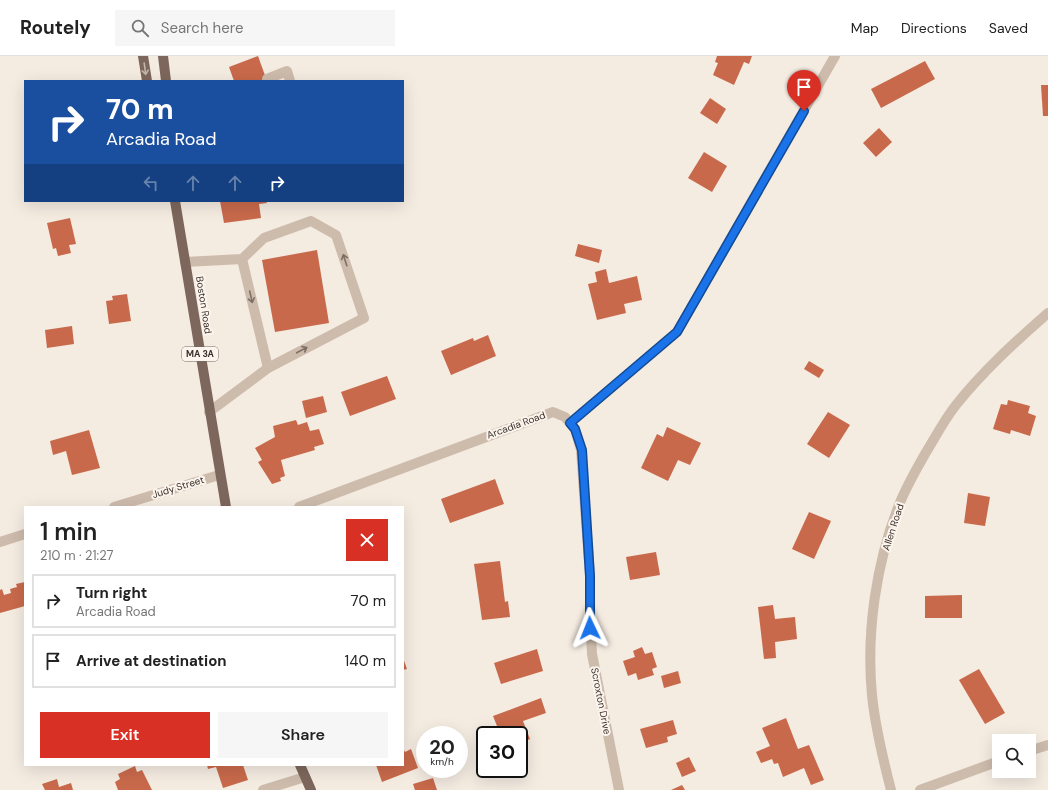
<!DOCTYPE html>
<meta charset="utf-8">
<style>
:root{--surface:#fff;--page:#f6f6f6;--text:#222;--muted:#767676;--line:#e0e0e0;--accent:#d93025}
body{margin:0;font-family:"DM Sans",sans-serif;background:var(--page);color:var(--text);height:100vh;display:flex;flex-direction:column;font-size:15px;white-space:nowrap}
*{box-sizing:border-box;margin:0}
p{font-size:13px;color:var(--muted)}
.icon{flex:none;width:22px;height:22px;fill:none;stroke:currentColor;stroke-width:2;stroke-linecap:round;stroke-linejoin:round}
.map{position:relative;flex:1;overflow:hidden}
.sheet{position:absolute;left:24px;top:450px;width:380px;height:260px;display:flex;flex-direction:column;background:var(--surface);border-radius:0px;box-shadow:0 4px 16px #0002}
.sheet>*{flex:none}
.guide{position:absolute;left:24px;top:24px;width:380px;height:122px;border-radius:0px;box-shadow:0 4px 16px #0002;background:#1a4fa0;color:#fff;overflow:hidden}
.controls{position:absolute;left:992px;top:678px;display:grid;gap:8px}
.controls a{display:grid;place-items:center;width:44px;height:44px;border-radius:0px;background:var(--surface);box-shadow:0 4px 16px #0002;font-size:20px}
.speed{position:absolute;left:416px;top:670px;display:flex;gap:8px;font-size:20px;font-weight:700;text-align:center}
.speed>*{display:grid;place-content:center;width:52px;height:52px;border-radius:50%;background:var(--surface);box-shadow:0 4px 16px #0002;line-height:1}
.speed small{font-size:10px;font-weight:400}
.speed .limit{border:2px solid #111;border-radius:6px;background:#fff;color:#111}
.pin{position:absolute;display:grid;place-items:center;width:34px;height:34px;color:#fff;margin:-41px -17px;border-radius:50% 50% 50% 0;rotate:-45deg;box-shadow:0 0 4px #0007}
.pin .icon{rotate:45deg}
.me{position:absolute;width:44px;margin:-22px;rotate:358deg;stroke-linejoin:round;filter:drop-shadow(0 0 3px #0008)}
.turn{display:flex;align-items:center;gap:14px;height:84px;padding:0 16px;font-size:18px}
.turn .icon{width:52px;height:52px;stroke-width:2.5}
.turn b{display:block;font-size:28px;line-height:34px}
.lanes{display:flex;align-items:center;height:38px;padding:0 16px;background:#0003;justify-content:center;gap:20px;direction:ltr}
.lanes .off{opacity:.35}
.round{display:grid;place-items:center;flex:none;width:42px;height:42px;border-radius:0px;background:var(--page)}
.headline{display:flex;align-items:center;justify-content:space-between;height:68px;padding:0 16px}
h1{font-size:24px;font-weight:600;line-height:30px}
.cta{display:flex;gap:8px;margin-top:auto;padding:8px 16px}
.cta a{flex:1;height:46px;border-radius:0px;background:var(--accent);color:#fff;font-size:16px;font-weight:600;line-height:46px;text-align:center}
.cta a+a{background:var(--page);color:var(--text)}
ul{padding:0;list-style:none}
li{display:flex;align-items:center;gap:12px;height:54px;margin:0 8px 6px;padding:0 8px;border:2px solid var(--line);border-radius:0px}
li div{flex:1}
li b{display:block;font-size:15px}
li em{font-style:normal}
header{display:flex;align-items:center;gap:24px;box-sizing:border-box;height:56px;padding:0 20px;background:var(--surface);border-bottom:1px solid var(--line)}
header strong{font-size:19px}
nav{display:flex;gap:22px;margin-inline-start:auto;font-size:14px}
.search{width:280px;height:36px;background:var(--page);display:flex;align-items:center;gap:10px;box-sizing:border-box;padding:0 14px;border-radius:0px;color:var(--muted);font-size:15px}
.map>svg:first-child{display:block}
</style>
<header>
<strong>Routely</strong>
<div class="search"><svg class="icon" aria-label="search" viewBox="0 0 24 24"><circle cx="10" cy="10" r="6"/><path d="M15 15l6 6"/></svg>Search here</div>
<nav><a>Map</a><a>Directions</a><a>Saved</a></nav>
</header>
<div class="map">
<svg width="1048" height="734" viewBox="0 0 1048 734">
<rect width="100%" height="100%" fill="#f4ebe1"/>
<g fill="#c8694b">
<path d="M258,0l9,25h-33l-5,-14z"/>
<path d="M717,0h35l-3,8 -5,-2 -10,23 -21,-10 5,-12 -3,-1z"/>
<path d="M925,5l10,18 -54,29 -10,-19z"/>
<path d="M1041,29h7v31h-5z"/>
<path d="M710,42l16,11 -9,15 -17,-11z"/>
<path d="M879,72l13,14 -16,15 -13,-14z"/>
<path d="M704,96l23,14 -15,26 -24,-14z"/>
<path d="M220,145h46l1,2 -8,1 2,14 -37,5z"/>
<path d="M70,162l6,26 -7,1 2,8 -13,3 -2,-8 -3,1 -6,-26z"/>
<path d="M578,188l24,6 -3,13 -24,-7z"/>
<path d="M317,194l12,73 -54,9 -13,-72z"/>
<path d="M606,213l3,14 28,-7 5,24 -18,4 2,9 -29,7 -9,-36 9,-2 -2,-10z"/>
<path d="M127,238l4,27 -22,3 -3,-23 7,-1 -1,-4z"/>
<path d="M72,270l2,18 -27,4 -2,-18z"/>
<path d="M488,279l8,21 -45,19 -10,-24 32,-13 1,3z"/>
<path d="M809,305l15,9 -5,8 -15,-9z"/>
<path d="M387,320l9,23 -46,17 -9,-24z"/>
<path d="M323,340l4,16 -21,6 -4,-17z"/>
<path d="M1008,344l22,6 -2,7 8,3 -6,20 -19,-6 -1,4 -17,-5 8,-25 6,1z"/>
<path d="M828,356l22,13 -21,33 -22,-14z"/>
<path d="M296,364l2,5 9,-3 3,9 9,-2 5,15 -10,3 1,3 -34,10 4,16 -5,2 1,3 -9,3 -14,-22 4,-2 -7,-12 20,-11 -2,-11z"/>
<path d="M667,371l34,16 -11,22 -12,-5 -10,21 -27,-13 16,-34 6,3z"/>
<path d="M89,374l11,38 -28,7 -6,-24 -13,4 -3,-14z"/>
<path d="M495,423l9,25 -54,19 -9,-24z"/>
<path d="M968,437l22,4 -5,29 -21,-3z"/>
<path d="M809,456l22,9 -17,38 -22,-10z"/>
<path d="M656,496l4,23 -30,5 -4,-23z"/>
<path d="M500,505l5,41 3,-1 2,16 -28,3 -8,-56z"/>
<path d="M25,526v24l-25,7v-23l2,-1 2,6 7,-2 -1,-4 7,-2 -1,-3z"/>
<path d="M962,539v23h-37v-22z"/>
<path d="M773,549l2,14 20,-2 2,22 -22,3 1,16 -12,1 -6,-52z"/>
<path d="M642,591l3,7 7,-2 5,15 -5,2 2,6 -16,5 -2,-7 -8,3 -5,-15 12,-4 -2,-6z"/>
<path d="M537,593l6,22 -42,13 -7,-21z"/>
<path d="M403,602l4,11 -4,1z"/>
<path d="M979,613l26,44 -20,11 -26,-44z"/>
<path d="M678,615l3,12 -17,5 -3,-12z"/>
<path d="M541,642l5,15 -23,8 7,18 -11,5v-9h-8l-3,-7 -9,3 -6,-15z"/>
<path d="M786,662l12,31 11,-4 15,35 -13,5 -7,-17 -21,9 -5,-14 -4,1 -2,-5 -11,4 -5,-11 14,-6 -8,-18z"/>
<path d="M673,664l4,14 -10,3 1,5 -22,6 -6,-19z"/>
<path d="M403,692l2,4 6,-3 7,19 -36,14 -6,-17h27z"/>
<path d="M689,701l7,14 -14,6 -6,-14z"/>
<path d="M207,709h36l5,15 -25,8 -7,-21 -8,2z"/>
<path d="M135,710l2,6 5,-2 10,20h-34l-3,-8 5,-3 -2,-5z"/>
<path d="M433,722l4,12h-22l-2,-6z"/>
<path d="M57,723l2,8 12,-4 2,7h-28l-3,-6z"/>
<path d="M682,729l3,5h-14z"/>
</g>
<g fill="none" stroke-linecap="round" stroke-linejoin="round">
<g stroke="#cdbbac" stroke-width="10">
<path d="M267,23l20,-8 3,10"/>
<path d="M242,203l26,109"/>
<path d="M185,206l57,-3 22,-21 47,-17 25,14 28,83 -96,50 -59,44"/>
<path d="M570,367l5,6 6,21 9,126v39l2,39 27,136"/>
<path d="M114,451l105,-32"/>
<path d="M299,451l254,-95 12,5 5,6 107,-91 158,-276"/>
<path d="M0,486l25,-8"/>
<path d="M1029,695l19,-6"/>
<path d="M263,734l42,-13"/>
<path d="M891,734c-8,-31 -16,-63 -19,-95 -6,-62 4,-132 27,-190 7,-18 17,-35 26,-51 10,-16 19,-34 31,-49 27,-34 59,-63 92,-92"/>
<path d="M920,734l79,-29"/>
</g>
<g stroke="#7d675c" stroke-width="10">
<path d="M143,0l4,25"/>
<path d="M163,0l3,25"/>
<path d="M175,145l51,306"/>
<path d="M300,709l11,25"/>
</g>
</g>
<defs><path id="oneway-shaft" d="M-6 0H5M1.5-3L5.5 0L1.5 3" fill="none" stroke-width="1.6" stroke-linecap="round" stroke-linejoin="round"/></defs>
<use stroke="#c2b5ac" href="#oneway-shaft" transform="translate(145 13) rotate(82)"/>
<g stroke="#7d6f65">
<use href="#oneway-shaft" transform="translate(345 204) rotate(-108)"/>
<use href="#oneway-shaft" transform="translate(251 241) rotate(77)"/>
<use href="#oneway-shaft" transform="translate(302 294) rotate(-28)"/>
</g>
<g fill="none" stroke-linecap="round" stroke-linejoin="round">
<defs>
<path id="route" d="M590,572v-52l-8,-126 -7,-21 -5,-6 107,-91 127,-221"/>
</defs>
<use href="#route" stroke="#114b97" stroke-width="10"/>
<use href="#route" stroke="#1a73e8" stroke-width="7"/>
</g>
<g text-anchor="middle" dominant-baseline="central" stroke-width="4" stroke-linejoin="round" paint-order="stroke">
<rect fill="#fbf5ee" stroke="#756b66" stroke-width="1" x="182" y="291" width="36" height="14" rx="3"/>
<g font-size="9" font-weight="bold" fill="#3b302b">
<text x="200" y="298">MA 3A</text>
</g>
<g font-size="10" fill="#3b302b" stroke="#fbf5ee">
<text transform="translate(204 249) rotate(81)">Boston Road</text>
<text transform="translate(516 369) rotate(-20)">Arcadia Road</text>
<text transform="translate(178 431) rotate(-17)">Judy Street</text>
<text transform="translate(893 471) rotate(-72)">Allen Road</text>
<text transform="translate(601 645) rotate(79)">Scroxton Drive</text>
</g>
</g>
</svg>
<div class="controls">
<a><svg class="icon" aria-label="search" viewBox="0 0 24 24"><circle cx="10" cy="10" r="6"/><path d="M15 15l6 6"/></svg></a>
</div>
<div class="speed"><div>20<small>km/h</small></div><div class="limit">30</div></div>
<div class="pin" style="left:804px;top:55px;background:#d93025"><svg class="icon" aria-label="arrive" viewBox="0 0 24 24"><path d="M6 21V4h12l-3 4 3 4H6"/></svg></div>
<svg class="me" style="left:590px;top:572px" viewBox="-20 -20 40 40"><path d="M0-17L14 15 0 8-14 15z" fill="#1a73e8" stroke="#fff" stroke-width="4"/></svg>
<div class="guide">
<div class="turn"><svg class="icon" aria-label="right" viewBox="0 0 24 24"><path d="M7 20v-9h11M14 6l5 5-5 5"/></svg><div><b>70 m</b>Arcadia Road</div></div>
<div class="lanes"><svg class="icon off" aria-label="left" viewBox="0 0 24 24"><path d="M17 20v-9H6M10 6l-5 5 5 5"/></svg><svg class="icon off" aria-label="ahead" viewBox="0 0 24 24"><path d="M12 20V5M6 11l6-6 6 6"/></svg><svg class="icon off" aria-label="ahead" viewBox="0 0 24 24"><path d="M12 20V5M6 11l6-6 6 6"/></svg><svg class="icon" aria-label="right" viewBox="0 0 24 24"><path d="M7 20v-9h11M14 6l5 5-5 5"/></svg></div>
</div>
<section class="sheet">
<div class="headline"><div><h1>1 min</h1><p>210 m · 21:27</p></div><a class="round" style="background:#d93025;color:#fff"><svg class="icon" aria-label="close" viewBox="0 0 24 24"><path d="M6 6l12 12M18 6L6 18"/></svg></a></div>
<ul>
<li><svg class="icon" aria-label="right" viewBox="0 0 24 24"><path d="M7 20v-9h11M14 6l5 5-5 5"/></svg><div><b>Turn right</b><p>Arcadia Road</p></div><em>70 m</em></li>
<li><svg class="icon" aria-label="arrive" viewBox="0 0 24 24"><path d="M6 21V4h12l-3 4 3 4H6"/></svg><div><b>Arrive at destination</b></div><em>140 m</em></li>
</ul>
<div class="cta"><a>Exit</a><a>Share</a></div>
</section>
</div>
